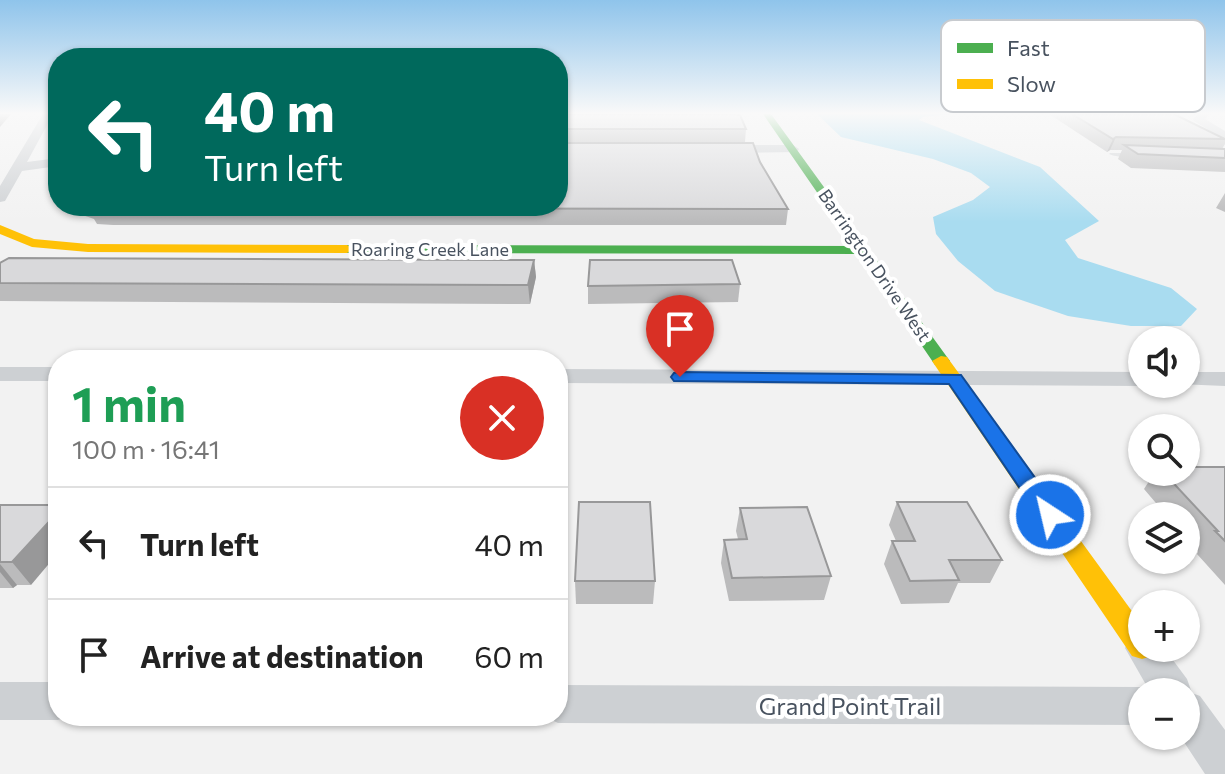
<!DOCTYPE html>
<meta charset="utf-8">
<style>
:root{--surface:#fff;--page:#f6f6f6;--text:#222;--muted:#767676;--line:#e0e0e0}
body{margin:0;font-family:Commissioner,sans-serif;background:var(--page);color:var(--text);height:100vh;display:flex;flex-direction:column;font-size:30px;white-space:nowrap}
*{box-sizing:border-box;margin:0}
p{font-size:26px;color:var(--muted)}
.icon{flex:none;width:44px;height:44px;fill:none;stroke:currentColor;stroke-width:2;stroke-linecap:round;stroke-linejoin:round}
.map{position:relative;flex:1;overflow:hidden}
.side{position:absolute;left:48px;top:350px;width:520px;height:376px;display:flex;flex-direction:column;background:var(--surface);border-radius:32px;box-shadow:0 2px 6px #0004}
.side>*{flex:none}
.banner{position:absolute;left:48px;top:48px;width:520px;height:168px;border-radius:32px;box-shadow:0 2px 6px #0004;background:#00695c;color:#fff;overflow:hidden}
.buttons{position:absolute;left:1128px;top:326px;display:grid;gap:16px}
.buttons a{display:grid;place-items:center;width:72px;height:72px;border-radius:50%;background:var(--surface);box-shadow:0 2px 6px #0004;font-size:40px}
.pin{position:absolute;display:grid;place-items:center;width:68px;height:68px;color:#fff;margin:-82px -34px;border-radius:50% 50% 50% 0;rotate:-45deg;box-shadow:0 0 8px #0007}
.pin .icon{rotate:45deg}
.me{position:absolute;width:88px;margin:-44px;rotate:325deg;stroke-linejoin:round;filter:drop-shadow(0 0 6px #0008)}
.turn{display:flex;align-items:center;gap:28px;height:168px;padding:0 24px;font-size:36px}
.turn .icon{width:104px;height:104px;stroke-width:2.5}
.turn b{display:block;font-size:56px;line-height:68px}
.round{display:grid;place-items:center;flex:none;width:84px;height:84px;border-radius:42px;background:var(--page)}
.summary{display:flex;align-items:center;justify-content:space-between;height:136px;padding:0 24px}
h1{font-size:48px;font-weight:700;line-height:60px;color:#1e9e55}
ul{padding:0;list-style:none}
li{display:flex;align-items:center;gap:24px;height:112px;padding:0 24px;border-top:2px solid var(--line)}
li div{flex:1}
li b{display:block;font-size:30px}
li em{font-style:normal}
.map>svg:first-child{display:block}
</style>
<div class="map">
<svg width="1225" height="774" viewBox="0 0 1225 774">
<rect width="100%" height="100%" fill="#f2f2f2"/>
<path fill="#a9dcf0" d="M817,114h135l-29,3 -4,3 121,47 59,54 -34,19 13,18 93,30 26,21 -16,17h-50l-63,-10 -73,-25 -37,-30 -22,-27 -3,-17 40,-17 17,-13 -19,-14 -38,-14 -92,-22z"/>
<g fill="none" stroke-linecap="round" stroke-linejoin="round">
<path stroke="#bbc7c4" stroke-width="5" stroke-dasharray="6 4" stroke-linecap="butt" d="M69,357l482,1"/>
<path fill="#cdd0d3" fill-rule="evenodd" d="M1110,153h24l3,2c-6,3 -22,2 -28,-1z"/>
<g fill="#cdd0d3" fill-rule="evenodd">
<path d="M43,114h10l-26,48 31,-4v8l-36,5 -17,30 -5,1v-16z"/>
<path d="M1198,114h12l-5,5 20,12v9l-31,-19 -1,-2z"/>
<path d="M793,145l6,4 -2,3 -73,1 -6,-4 6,-4z"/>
<rect x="0" y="367" width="58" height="14"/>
<path d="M558,369l584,3v12h8l-8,2 -584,-3z"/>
<path d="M1186,372h39v14l-47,-2h8z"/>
<path d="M1142,632v16h22l23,31 5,14 8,3 25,34v44h-20l-25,-38h6v-44h-44v33l-584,-2 -15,-7h15v-31l584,2 7,3 -24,-42 5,-12z"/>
<path d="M0,682h58v34h10l-10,4h-58z"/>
</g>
<path fill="#4caf50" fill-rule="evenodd" d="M763,114h8l176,243 3,4 -3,4h-12l-76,-111 -512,-1 -6,-4 6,-4 507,1z"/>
<g fill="#ffc107" fill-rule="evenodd">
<path d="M0,225l34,14 54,5 259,1 6,4 -6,4 -259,-1 -56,-5 -32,-13z"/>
<path d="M941,356l6,1 195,268v23h13l-3,8 -10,3 -10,-3 -200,-295z"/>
</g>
</g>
<g fill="#bbbbbc">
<path d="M558,114l188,15 -1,13h-187z"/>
<path d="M1049,114h125l51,24v6l-3,5h3v23l-94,-4 -13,-9 4,-9h-12l-3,2z"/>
<path d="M760,162l28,47 -2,16h-673l-16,-1 -3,-5 -26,-9 -2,-4h492z"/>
<path d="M1225,193v19l-9,-4z"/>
<path d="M534,260l2,17 -6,27 -530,-3v-38z"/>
<path d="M740,284l-2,18 -150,2v-18z"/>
<path d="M1225,467v118l-28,-31 1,-2 -12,-14v-22h-19l-23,-27 11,-17z"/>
<path d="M897,502l105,58 -12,23h-32l-9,20 -48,1 -17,-40 8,-23h4l-7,-16z"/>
<path d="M0,505l31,80h-14l-4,3h-13z"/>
<path d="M740,508l91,68 -7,24 -95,1 -8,-38 3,-23 14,-1 -2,-8z"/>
<path d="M575,581h80l-2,23h-77z"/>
</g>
<g fill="#989899">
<path d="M0,114h11l-11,13z"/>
<path d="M1116,137l-6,13 -3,2 6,-13z"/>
<path d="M534,260l2,17 -6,27 -2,-19z"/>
<path d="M58,512v41l-27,32 -19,-23z"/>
<path d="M0,564l17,21 -4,3 -13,-16z"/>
</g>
<g fill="#d9d9db" stroke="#989899" stroke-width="2">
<path d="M558,114h175l7,1 6,14h-188z"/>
<path d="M1072,114h102l51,25 -109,-2 -3,2z"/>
<path d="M558,143h195l7,19 28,47 -699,-1 4,-2h465z"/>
<path d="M1124,145l101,4v9l-87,-4z"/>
<path d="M9,258l525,2 -6,25 -528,-2v-20z"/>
<path d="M590,260h142l8,24 -152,2z"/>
<path d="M1186,467h39v74l-10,-10h3l-55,-59h23z"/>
<path d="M579,502h71l5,79h-80z"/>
<path d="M897,502h70l35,58h-53l10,20 -49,1 -18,-40h23z"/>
<path d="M0,505h58v7l-46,50h-12z"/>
<path d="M807,507l24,69 -99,2 -8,-38 23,-1 -7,-31z"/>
</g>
<linearGradient id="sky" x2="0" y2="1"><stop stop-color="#8fc4eb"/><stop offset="0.51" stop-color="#f9f9f9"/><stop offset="1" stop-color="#f9f9f9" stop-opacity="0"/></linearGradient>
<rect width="1225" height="222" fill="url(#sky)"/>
<path fill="#1a73e8" stroke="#114b97" stroke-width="2" d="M680,372l281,3 101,140 -4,6 -8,3 -8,-3 -93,-137 -275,-3 -3,-4 3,-4z"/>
<g text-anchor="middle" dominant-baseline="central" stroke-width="8" stroke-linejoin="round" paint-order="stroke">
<g font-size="18" fill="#48525f" stroke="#fff">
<text x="430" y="249">Roaring Creek Lane</text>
<text transform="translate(875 265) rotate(55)">Barrington Drive West</text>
</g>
<g font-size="24" fill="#48525f" stroke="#fff">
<text x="850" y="705">Grand Point Trail</text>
</g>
</g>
<rect x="941" y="20" width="264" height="92" rx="12" fill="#fff" stroke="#c8cbcf" stroke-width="2"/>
<rect x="957" y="43" width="36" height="10" fill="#4caf50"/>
<rect x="957" y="79" width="36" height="10" fill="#ffc107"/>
<g font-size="22" fill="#48525f">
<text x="1007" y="56">Fast</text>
<text x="1007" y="92">Slow</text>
</g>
</svg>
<div class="buttons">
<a><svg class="icon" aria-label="sound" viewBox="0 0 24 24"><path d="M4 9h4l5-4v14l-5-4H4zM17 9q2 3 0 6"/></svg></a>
<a><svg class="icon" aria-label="search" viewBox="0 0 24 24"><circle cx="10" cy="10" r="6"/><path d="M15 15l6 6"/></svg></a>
<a><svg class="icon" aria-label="layers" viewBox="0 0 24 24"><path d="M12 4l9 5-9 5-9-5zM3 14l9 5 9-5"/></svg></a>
<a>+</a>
<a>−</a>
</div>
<div class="pin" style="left:680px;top:377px;background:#d93025"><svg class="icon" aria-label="arrive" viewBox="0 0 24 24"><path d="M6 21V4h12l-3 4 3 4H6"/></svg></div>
<svg class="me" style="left:1050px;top:515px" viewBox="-20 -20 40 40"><circle r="17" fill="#1a73e8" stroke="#fff" stroke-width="3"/><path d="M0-11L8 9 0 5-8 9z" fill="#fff"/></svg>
<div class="banner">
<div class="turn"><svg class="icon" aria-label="left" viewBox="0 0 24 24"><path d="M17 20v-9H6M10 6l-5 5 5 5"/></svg><div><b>40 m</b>Turn left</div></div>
</div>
<section class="side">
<div class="summary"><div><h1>1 min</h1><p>100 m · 16:41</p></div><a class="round" style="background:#d93025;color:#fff"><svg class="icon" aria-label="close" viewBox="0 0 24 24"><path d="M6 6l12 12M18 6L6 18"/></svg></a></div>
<ul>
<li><svg class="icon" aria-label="left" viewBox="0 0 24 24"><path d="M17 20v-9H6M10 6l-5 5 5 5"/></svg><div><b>Turn left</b></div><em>40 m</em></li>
<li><svg class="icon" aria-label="arrive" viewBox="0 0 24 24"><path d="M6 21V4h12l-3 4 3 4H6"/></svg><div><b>Arrive at destination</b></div><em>60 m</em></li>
</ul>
</section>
</div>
